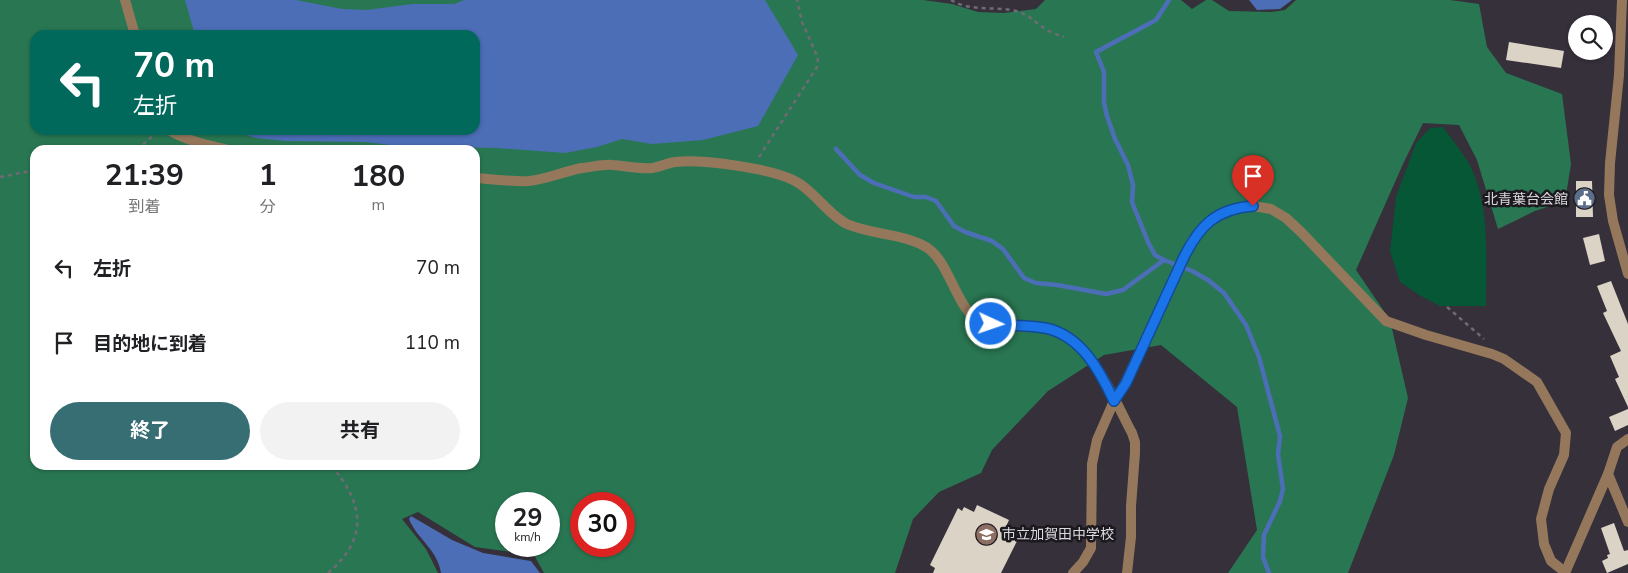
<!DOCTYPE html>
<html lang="ja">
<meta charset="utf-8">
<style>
:root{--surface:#fff;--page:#f2f2f2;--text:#202124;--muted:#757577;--accent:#366e73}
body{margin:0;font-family:"Nunito Sans","Noto Sans JP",sans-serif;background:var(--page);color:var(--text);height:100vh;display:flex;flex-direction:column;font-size:19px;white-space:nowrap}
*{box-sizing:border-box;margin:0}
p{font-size:16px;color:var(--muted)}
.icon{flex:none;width:28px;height:28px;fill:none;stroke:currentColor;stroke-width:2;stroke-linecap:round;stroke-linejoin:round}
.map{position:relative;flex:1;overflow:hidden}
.panel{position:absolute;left:30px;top:145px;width:450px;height:325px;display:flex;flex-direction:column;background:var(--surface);border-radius:15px;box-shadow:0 1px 4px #0004}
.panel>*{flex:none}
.banner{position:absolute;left:30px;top:30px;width:450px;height:105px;border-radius:15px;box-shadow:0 1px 4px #0004;background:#00695c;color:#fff;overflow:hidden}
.fabs{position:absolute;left:1568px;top:15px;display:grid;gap:10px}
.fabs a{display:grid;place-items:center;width:45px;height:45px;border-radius:50%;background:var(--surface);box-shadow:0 1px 4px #0004;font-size:25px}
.speed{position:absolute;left:495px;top:492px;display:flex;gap:10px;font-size:25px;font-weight:700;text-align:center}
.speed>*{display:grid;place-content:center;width:65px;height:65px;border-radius:50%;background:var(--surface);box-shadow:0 1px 4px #0004;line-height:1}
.speed small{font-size:12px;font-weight:400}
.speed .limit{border:8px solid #d22;background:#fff;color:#111}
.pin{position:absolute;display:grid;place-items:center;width:42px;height:42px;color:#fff;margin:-51px -21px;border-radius:50% 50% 50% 0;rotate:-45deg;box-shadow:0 0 5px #0007}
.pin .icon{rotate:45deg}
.me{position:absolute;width:55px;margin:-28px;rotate:93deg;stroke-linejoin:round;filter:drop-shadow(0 0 4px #0008)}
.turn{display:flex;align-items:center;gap:18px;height:105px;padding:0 20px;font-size:22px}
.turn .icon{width:65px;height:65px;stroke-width:2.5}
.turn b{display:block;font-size:35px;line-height:42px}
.eta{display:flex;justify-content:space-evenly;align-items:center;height:85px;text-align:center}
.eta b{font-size:30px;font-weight:700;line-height:35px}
.action{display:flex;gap:10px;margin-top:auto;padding:10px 20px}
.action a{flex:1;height:58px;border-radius:30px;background:var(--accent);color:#fff;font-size:20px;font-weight:700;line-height:58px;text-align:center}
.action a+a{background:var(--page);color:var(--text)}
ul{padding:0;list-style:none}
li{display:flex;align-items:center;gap:15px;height:75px;padding:0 20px}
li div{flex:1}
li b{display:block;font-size:19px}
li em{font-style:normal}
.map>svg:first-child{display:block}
</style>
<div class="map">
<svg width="1628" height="573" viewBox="0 0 1628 573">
<rect width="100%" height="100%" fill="#35303a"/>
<path fill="#055736" d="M1443,127c8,11 18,23 25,35 23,40 18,99 18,144h-46l-21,-11 -19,-13 -10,-31 6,-54 20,-54 14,-15z"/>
<path fill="#297752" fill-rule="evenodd" d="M0,0h923l29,4 26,8 26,1 32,-4 9,-9h136l11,9 14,-9h6l17,11 42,1 14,-2 11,-10h154l29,4 8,43 19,26 56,21 9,70 -6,37 -30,10 -37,18 -21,-69 -18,-35 -36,-2 -20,41 -47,106 34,50 18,78 -14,57 -46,118h-120l29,-43 -20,-123 -76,-62 -57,10 -56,36 -56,59 -11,23 -42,19 -26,27 -18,54h-351l-10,-18 -59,-8 -57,-35 -16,7 24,30 12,24h-438zM35,35h440v95h-440zM35,150h440v315h-440zM506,504h43v42h-43zM581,504h43v42h-43z"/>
<g fill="#4c6eb7">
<path d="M185,0h111l46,9 25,1 45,-6h42l10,-4h301l33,55 -40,71 -55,14 -51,4 -30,-5 -25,8 -32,6 -68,-5 -97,-2 -35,-4 -80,-1 -29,-3 -24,-8h243v-95h-280z"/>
<path d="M1249,0h43l-12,9 -23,1z"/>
<path d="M411,516l41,24 31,13 48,8 9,12h-99c-3,-23 -24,-34 -32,-54z"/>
</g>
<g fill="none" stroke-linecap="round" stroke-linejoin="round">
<g stroke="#4c6eb7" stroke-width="4.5">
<path d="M1169,0l-13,20 -60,32 8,20v31l3,13 8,23 13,26 5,20 -1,17 16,40 7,13 9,5 28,11 16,9 16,13 22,32 13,32 21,79 -2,18 5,35 -3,12 -16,34 -1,22 6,16"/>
<path d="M836,149l24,26 14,8 40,14h12l10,4 18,25 11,6 27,9 11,8 21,29 12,5 21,2 49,9 17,-4 41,-30"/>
</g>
</g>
<g fill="#dcd3c7">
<path d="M1509,42l55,9 -3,17 -55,-8z"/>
<path d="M1576,181h16l1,36h-17z"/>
<path d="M1599,234l6,27 -15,4 -7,-27z"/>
<path d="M1611,281l17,43v83l-13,-28 4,-2 -9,-21 11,-5 -18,-38 4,-2 -10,-25z"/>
<path d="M1628,409v16l-13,6 -6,-14z"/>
<path d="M977,505l32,15 -5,11 11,5 -2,3 4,2 -16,32h-68l2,-5 -5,-3 28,-57 4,3 2,-4 10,5z"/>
<path d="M1614,523l10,28 4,-1v14l-21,9 -5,-12 6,-3 -1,-3 3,-1 -9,-26z"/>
</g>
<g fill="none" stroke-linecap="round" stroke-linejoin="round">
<g stroke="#6f6a73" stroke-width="2.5" stroke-dasharray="4 4" stroke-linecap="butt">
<path d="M951,0c20,12 43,6 65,11 14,4 19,12 30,18 5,4 12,6 18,8"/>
<path d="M137,150l21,-19"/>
<path d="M759,157l58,-90 1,-9 -16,-36 -5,-22"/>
<path d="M0,177l35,-7"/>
<path d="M1447,307l37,32"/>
<path d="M328,573c41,-35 36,-69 3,-108"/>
</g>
<g stroke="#95785c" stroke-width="10">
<path d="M125,0l10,35"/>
<path d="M169,130c18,11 39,15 60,20"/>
<path d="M475,178c18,1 37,4 54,3 19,-2 36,-10 53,-13 10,-1 21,-4 31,-3 13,1 26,4 39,3 8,-1 15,-5 23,-6 27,-3 93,6 118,18 20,9 35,35 54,44 25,11 55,9 79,23 24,14 30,63 54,74 20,9 45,3 66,7 46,10 66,68 86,105l3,9v11l-4,53v31l-4,36"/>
<path d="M1608,474l20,48"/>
<path d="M1073,573l10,-11 8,-14 1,-84 5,-24 17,-39 11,-18 59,-126 8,-16 10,-13 13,-11 24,-10 14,-1 18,3 15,9 15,14 85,89 40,14 66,19 12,5 33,23 29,51 -2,22 -15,34 -8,30 3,25 7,17 14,11"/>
</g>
<g stroke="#95785c" stroke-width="10">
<path d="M1622,0l-3,75 -9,88 -1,32 4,26 15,53"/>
<path d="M1565,573l43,-99 9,-27 11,-8"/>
</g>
</g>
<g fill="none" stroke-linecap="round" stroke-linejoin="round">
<defs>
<path id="route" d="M991,324c18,2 36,1 54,4 36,7 55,43 69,73l12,-18 58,-126c16,-32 32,-48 69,-51"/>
</defs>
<use href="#route" stroke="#114b97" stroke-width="12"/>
<use href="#route" stroke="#1a73e8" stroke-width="9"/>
</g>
<defs>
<symbol id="civic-disc" viewBox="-11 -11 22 22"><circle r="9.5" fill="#5c6f8a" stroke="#1b191e"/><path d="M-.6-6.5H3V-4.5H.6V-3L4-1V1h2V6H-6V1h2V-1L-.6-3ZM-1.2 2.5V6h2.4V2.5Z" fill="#fff"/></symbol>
<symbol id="school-disc" viewBox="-11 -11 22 22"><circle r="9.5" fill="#8d6e63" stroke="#1b191e"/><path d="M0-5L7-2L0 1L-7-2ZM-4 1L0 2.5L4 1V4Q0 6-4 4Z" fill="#fff"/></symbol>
</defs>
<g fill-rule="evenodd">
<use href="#civic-disc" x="1572" y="186" width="25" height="25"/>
<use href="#school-disc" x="974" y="522" width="25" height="25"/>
</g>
<g text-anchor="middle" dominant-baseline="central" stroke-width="5" stroke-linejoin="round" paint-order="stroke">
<g font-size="14" fill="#dcd8df" stroke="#1b191e" text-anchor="end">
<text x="1568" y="199">北青葉台会館</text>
<text x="1002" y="534" text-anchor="start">市立加賀田中学校</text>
</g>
</g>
</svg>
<div class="fabs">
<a><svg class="icon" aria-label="search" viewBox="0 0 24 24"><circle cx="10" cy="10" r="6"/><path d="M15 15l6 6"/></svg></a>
</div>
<div class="speed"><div>29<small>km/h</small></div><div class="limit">30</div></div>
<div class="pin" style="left:1253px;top:206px;background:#d93025"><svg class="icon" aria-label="arrive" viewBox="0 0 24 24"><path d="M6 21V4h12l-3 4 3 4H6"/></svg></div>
<svg class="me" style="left:991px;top:324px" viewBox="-20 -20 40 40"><circle r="17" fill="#1a73e8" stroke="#fff" stroke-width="3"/><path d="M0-11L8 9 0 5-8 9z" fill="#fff"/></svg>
<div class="banner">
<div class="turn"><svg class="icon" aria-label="left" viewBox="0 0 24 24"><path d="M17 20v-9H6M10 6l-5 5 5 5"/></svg><div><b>70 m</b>左折</div></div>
</div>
<section class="panel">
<div class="eta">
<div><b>21:39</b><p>到着</p></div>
<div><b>1</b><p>分</p></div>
<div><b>180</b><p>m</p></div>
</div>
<ul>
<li><svg class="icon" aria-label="left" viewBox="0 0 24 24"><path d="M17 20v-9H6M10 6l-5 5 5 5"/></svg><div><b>左折</b></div><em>70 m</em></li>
<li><svg class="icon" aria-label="arrive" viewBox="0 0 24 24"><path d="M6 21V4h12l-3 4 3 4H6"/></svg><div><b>目的地に到着</b></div><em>110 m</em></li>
</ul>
<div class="action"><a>終了</a><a>共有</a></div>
</section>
</div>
